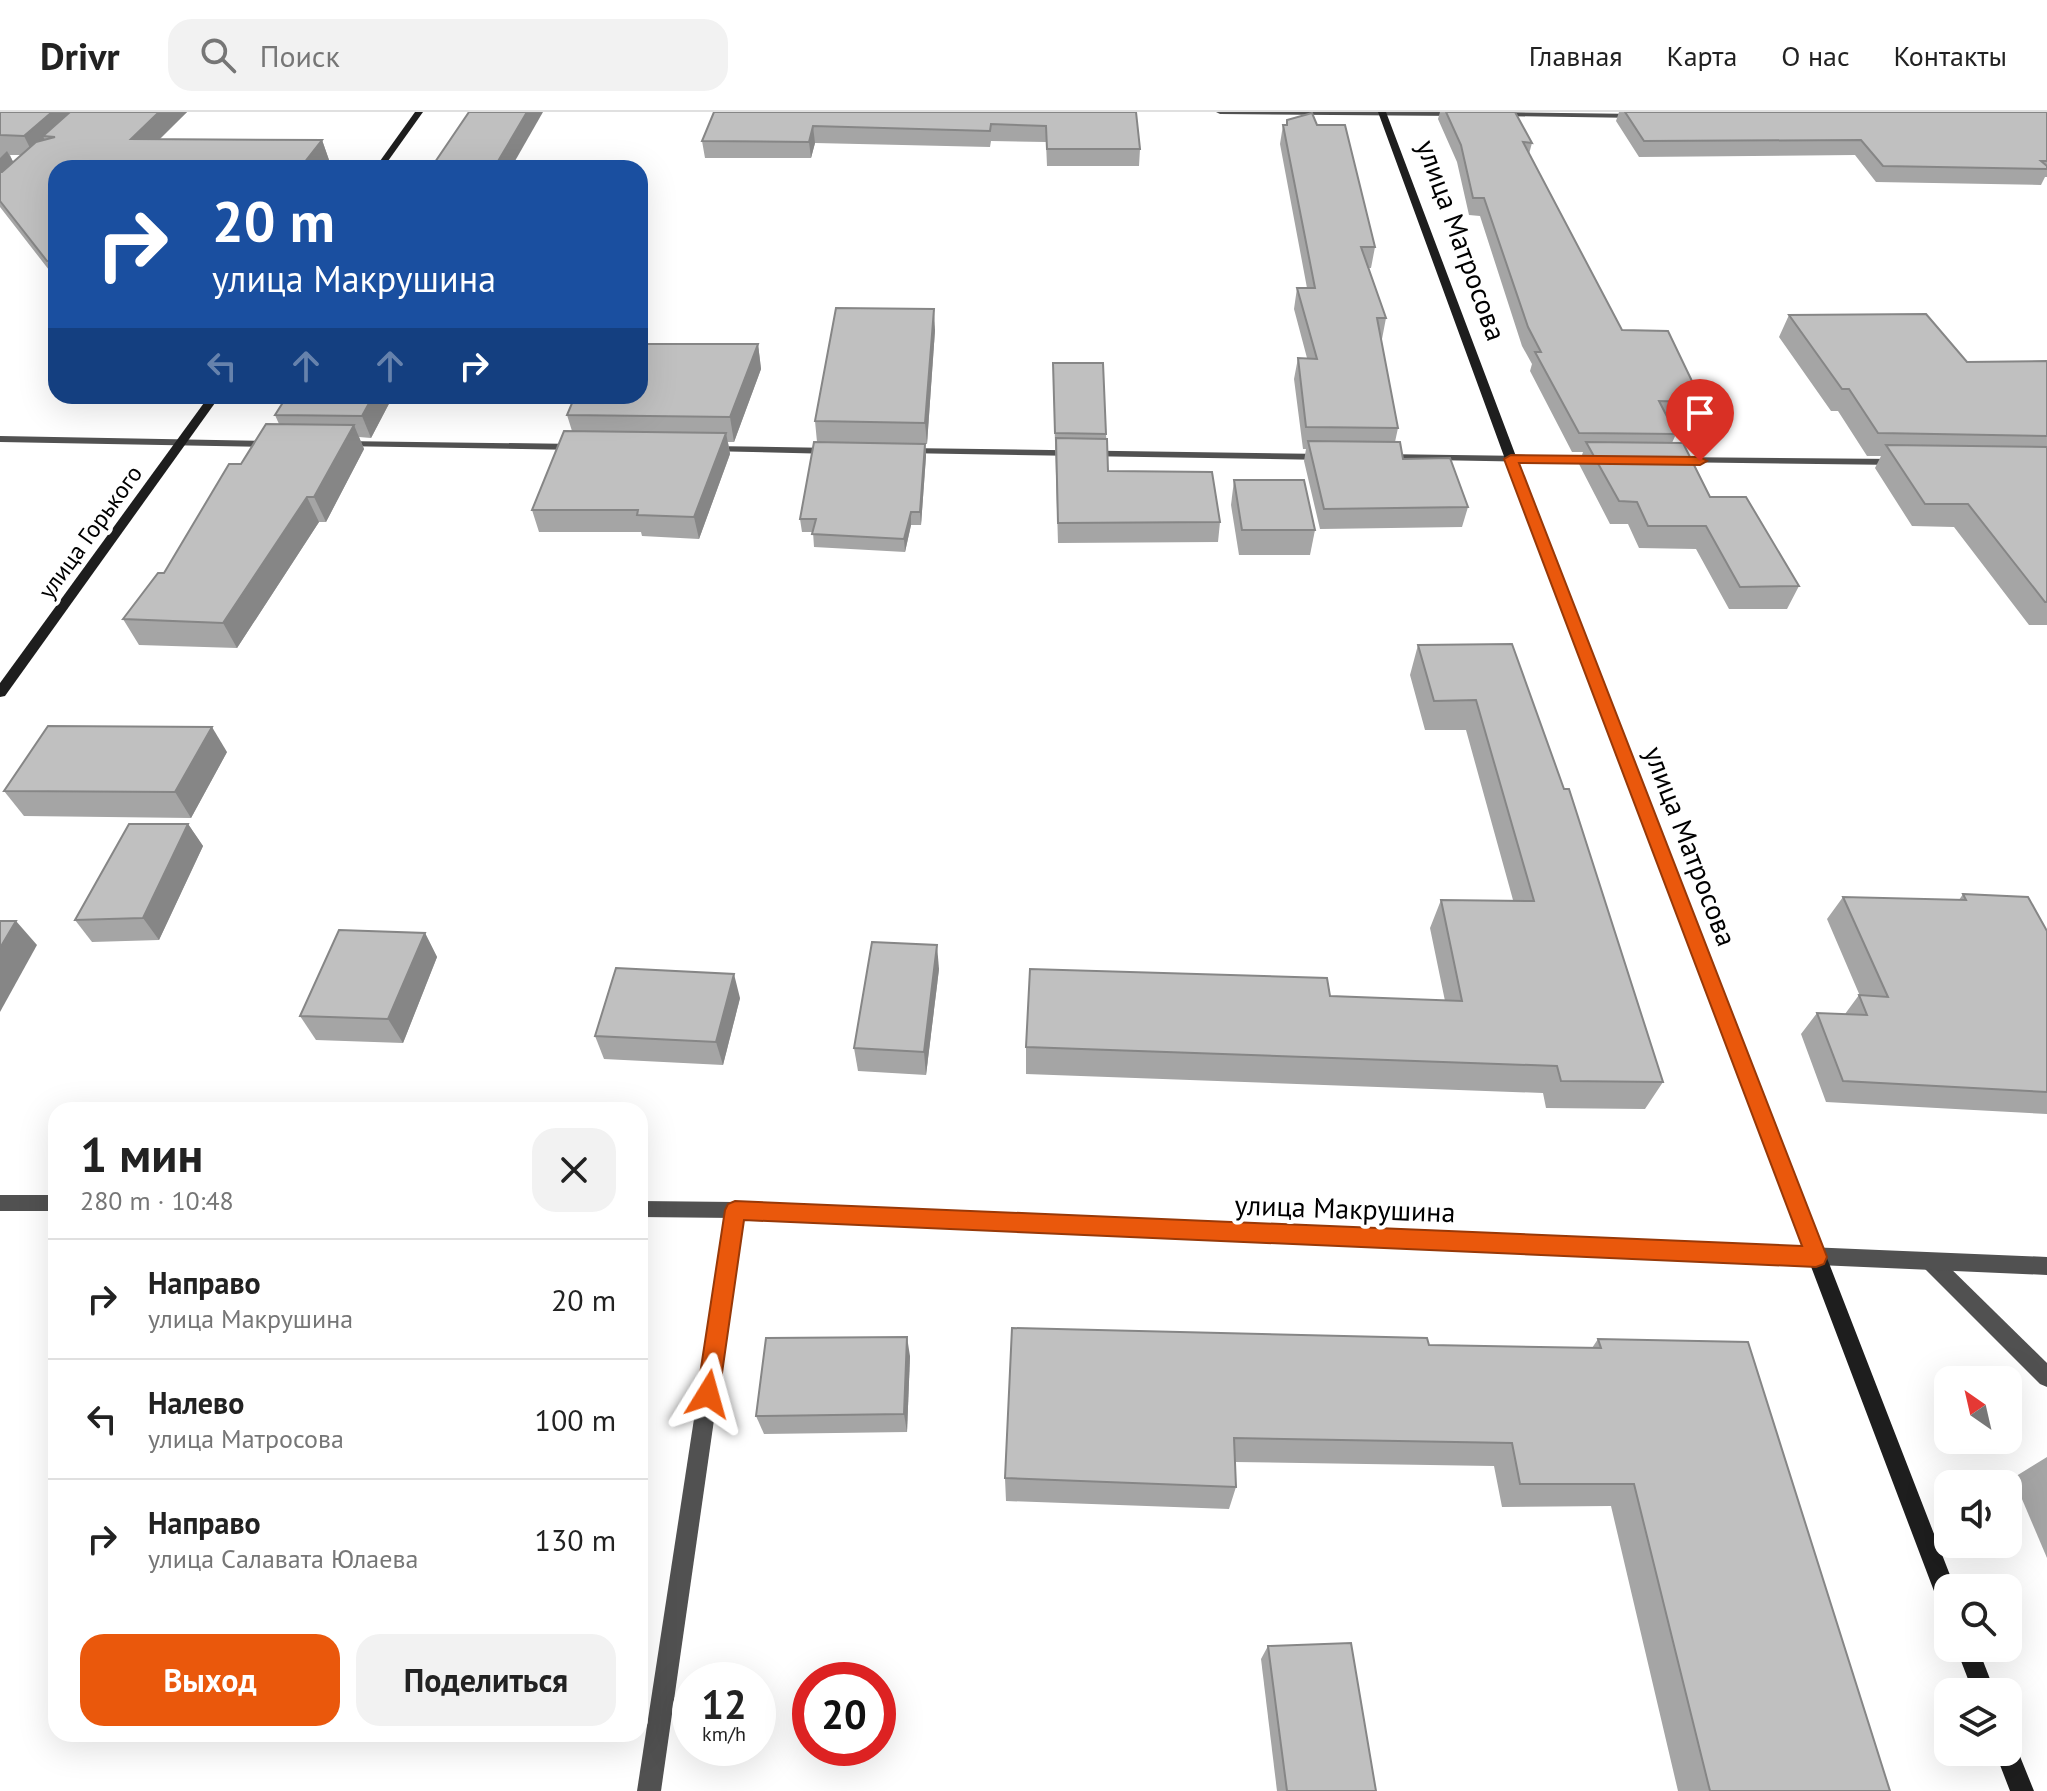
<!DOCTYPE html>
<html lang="ru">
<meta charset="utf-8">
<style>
:root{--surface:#fff;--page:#f2f2f2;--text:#222;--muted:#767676;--line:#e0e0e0;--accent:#ea580c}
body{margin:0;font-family:"PT Sans",sans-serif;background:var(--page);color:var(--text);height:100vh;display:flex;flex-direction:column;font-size:30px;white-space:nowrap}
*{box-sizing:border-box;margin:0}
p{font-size:26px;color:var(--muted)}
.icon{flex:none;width:44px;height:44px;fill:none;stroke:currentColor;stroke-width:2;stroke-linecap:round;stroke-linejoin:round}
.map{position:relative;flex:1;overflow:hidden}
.sheet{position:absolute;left:48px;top:990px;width:600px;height:640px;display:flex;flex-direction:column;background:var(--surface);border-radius:24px;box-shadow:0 8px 32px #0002}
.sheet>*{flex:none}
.hud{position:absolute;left:48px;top:48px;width:600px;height:244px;border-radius:24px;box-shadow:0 8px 32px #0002;background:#1a4fa0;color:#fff;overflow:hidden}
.needle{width:52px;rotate:326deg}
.buttons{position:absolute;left:1934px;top:1254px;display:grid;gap:16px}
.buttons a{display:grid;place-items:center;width:88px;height:88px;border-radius:16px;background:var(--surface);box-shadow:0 8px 32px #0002;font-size:40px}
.speed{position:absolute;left:672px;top:1550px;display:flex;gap:16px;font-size:40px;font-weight:700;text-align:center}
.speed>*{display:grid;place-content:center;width:104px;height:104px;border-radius:50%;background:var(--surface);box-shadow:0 8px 32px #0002;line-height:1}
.speed small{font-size:20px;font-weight:400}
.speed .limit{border:12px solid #d22;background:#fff;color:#111}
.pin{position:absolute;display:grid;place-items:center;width:68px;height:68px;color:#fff;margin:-82px -34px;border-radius:50% 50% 50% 0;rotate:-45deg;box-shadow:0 0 8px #0007}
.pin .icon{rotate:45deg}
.me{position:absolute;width:88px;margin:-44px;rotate:8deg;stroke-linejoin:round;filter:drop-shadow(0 0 6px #0008)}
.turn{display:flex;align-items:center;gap:28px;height:168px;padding:0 32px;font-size:36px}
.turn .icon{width:104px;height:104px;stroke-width:2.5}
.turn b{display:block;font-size:56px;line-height:68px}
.lanes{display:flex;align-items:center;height:76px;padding:0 32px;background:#0003;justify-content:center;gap:40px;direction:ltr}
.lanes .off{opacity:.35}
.round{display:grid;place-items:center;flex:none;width:84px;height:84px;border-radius:24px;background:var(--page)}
.head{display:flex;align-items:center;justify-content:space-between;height:136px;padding:0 32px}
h1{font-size:48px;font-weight:800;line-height:60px}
.button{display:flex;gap:16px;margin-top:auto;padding:16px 32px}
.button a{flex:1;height:92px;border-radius:24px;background:var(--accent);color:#fff;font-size:32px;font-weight:800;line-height:92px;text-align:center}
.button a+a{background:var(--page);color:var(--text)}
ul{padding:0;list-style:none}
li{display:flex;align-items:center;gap:24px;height:120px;padding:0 32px;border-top:2px solid var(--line)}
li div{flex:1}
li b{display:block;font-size:30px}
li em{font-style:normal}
header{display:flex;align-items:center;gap:48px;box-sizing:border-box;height:112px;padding:0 40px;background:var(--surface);border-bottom:2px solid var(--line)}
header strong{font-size:38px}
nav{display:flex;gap:44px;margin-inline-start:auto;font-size:28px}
.search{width:560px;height:72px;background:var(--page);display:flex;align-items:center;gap:20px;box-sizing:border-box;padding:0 28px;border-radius:24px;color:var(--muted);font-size:30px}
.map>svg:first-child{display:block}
</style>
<header>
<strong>Drivr</strong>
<div class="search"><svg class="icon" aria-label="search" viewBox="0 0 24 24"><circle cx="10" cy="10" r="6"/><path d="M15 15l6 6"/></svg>Поиск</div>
<nav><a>Главная</a><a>Карта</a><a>О нас</a><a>Контакты</a></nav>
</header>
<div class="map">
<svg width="2047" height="1679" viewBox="0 0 2047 1679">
<rect width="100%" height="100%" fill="#fff"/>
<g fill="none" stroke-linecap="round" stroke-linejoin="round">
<g fill="#515151" fill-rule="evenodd">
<path d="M735,1090l7,2 2,6 -83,581h-24l89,-581 2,-6z"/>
<path d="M1932,1142l7,3 108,106v24l-7,-3 -115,-115 -2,-6 2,-6z"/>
</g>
<g fill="#515151" fill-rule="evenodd">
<path d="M1216,0h245l2,2 -4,2 -239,-2z"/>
<path d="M1495,0l144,2 4,2 -4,2 -141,-2z"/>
<path d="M0,324l274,5 6,3 -6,3 -274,-5z"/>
<path d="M342,329l236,3 6,3 -6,3 -240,-4v-4z"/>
<path d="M710,334l124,2 6,3 -6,3 -128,-3 -2,-2z"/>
<path d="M906,336l420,6 6,3 -6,3 -424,-7v-4z"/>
<path d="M1381,342l221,3 6,3 -6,3 -225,-4v-4z"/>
<path d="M1669,345l229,2 6,3 -6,3 -233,-3 -2,-2z"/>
<rect x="0" y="1083" width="56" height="16"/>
<path d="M640,1089l95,1 1312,55v18l-1312,-57 -95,-1z"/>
</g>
<g fill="#1e1e1e" fill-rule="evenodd">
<path d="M415,0h8l-40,56h-8z"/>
<path d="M1378,0h8l131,347 438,1129h-7v22l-8,-3 -3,-8 -432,-1140z"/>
<path d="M209,284h11l-215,300 -5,1v-14z"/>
<path d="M1956,1536h22l17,44h-22z"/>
<path d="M2008,1629l7,3 19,47h-24l-15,-39h13z"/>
</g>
</g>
<g fill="#a5a5a5" fill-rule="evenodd">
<path d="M0,0h187l-27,27 162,1 7,20 -273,8v111l-56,-72zM10,43h11l-8,7z"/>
<path d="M714,0h422l4,37 -1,17h-92l-1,-24 -55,-1 -1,6 -175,-4 -4,15h-106l-3,-17z"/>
<path d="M1440,0h75l17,31 -3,11 93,176 80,72 -8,19h-25l7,13 -4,9 38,54 89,89 -12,23h-58l-33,-60 -57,-1 -11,-24h-18l-31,-60 4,-12h-11l-42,-81 2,-7 -10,-18 -42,-130 -11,-1 -12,-53 -19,-43z"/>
<path d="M1610,0h437v65h-2l-4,8 -165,-3 -21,-27 -216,2 -23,-36 3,-9z"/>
<path d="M1287,8l30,5 58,122 -4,21h-3l18,50 -4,21h-1l17,89 -3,14 8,17 65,48 -6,20 -142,2 -16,-68 2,-12h-3l-9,-70 4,-21h9l-13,-49 3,-21h10l-27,-144 3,-19h3z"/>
<path d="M1789,203l178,47 80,-1v264h-18l-75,-98 -42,-1 -37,-58 6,-12h-14l-29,-45h-7l-52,-74z"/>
<path d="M935,218l-8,114h-2l1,12 -5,69h-10l-6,27 -91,-5 -1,-15h-11l-2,-13 17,-77 -2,-21z"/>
<path d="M758,232l3,25 -27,73h-6l2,12 -31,85 -57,-3 -1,-4h-102l-7,-22 40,-79 -5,-16z"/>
<path d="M1053,263l53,59 2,37 112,51 -2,20 -160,1z"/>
<path d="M287,284h106l-22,42 -12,-1 5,12 -38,73h-7l-82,126 -98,-3 -16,-26 41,-46 77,-109 38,-40 -4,-9z"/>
<path d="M1234,368l81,50 -5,25h-71l-8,-50z"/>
<path d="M1512,532l151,438 -18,27 -99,-1 -3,-15 -517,-19v-27l304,-51 115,5 -15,-73 11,-28h72l-47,-170h-41l-15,-55 8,-30z"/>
<path d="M227,640l-36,66 -167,-2 -20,-25z"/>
<path d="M188,712l15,22 -44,94 -67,2 -17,-22z"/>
<path d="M1963,782l84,37v183l-221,-12 -25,-68 16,-21 28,1 14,-19 1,1 -33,-77 16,-22 116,3z"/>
<path d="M425,821l12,24 -34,86 -87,-3 -16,-24z"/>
<path d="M939,857l-13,106 -68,-4 -4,-23z"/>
<path d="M740,886l-17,67 -119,-6 -9,-23z"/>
<path d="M1598,1227l292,452h-212l-67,-285 -109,1 -8,-41 -259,-4 1,25 -7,22 -223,-8 -1,-23 424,-133 163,3z"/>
<path d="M910,1244l-3,76 -143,2 -8,-18z"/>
<path d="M2047,1345v101l-34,-80z"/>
<path d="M1268,1534l108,145h-99l-16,-132z"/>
</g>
<g fill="#868686">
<path d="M52,0h31l-40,24 4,8 -13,12 -10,-20z"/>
<path d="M159,0h28l-47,46 -9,-19z"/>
<path d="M527,0h16l-32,56h-17z"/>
<path d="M813,14l2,17 -4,15 -2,-16z"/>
<path d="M322,28l7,20 -6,8h-23z"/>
<path d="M7,39l11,19 -18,17v-29z"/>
<path d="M934,197l1,21 -8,114 -2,-21z"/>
<path d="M758,232l3,25 -27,73 -4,-25z"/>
<path d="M373,284h20l-22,42 -9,-22z"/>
<path d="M354,313l10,24 -38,73 -12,-25z"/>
<path d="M726,321l4,21 -31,85 -5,-22z"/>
<path d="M925,332l1,12 -5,69 -1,-13z"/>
<path d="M307,385l12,25 -82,126 -14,-25z"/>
<path d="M911,400v13l-6,27 -1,-13z"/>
<path d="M212,615l15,25 -36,66 -16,-26z"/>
<path d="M188,712l15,22 -44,94 -16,-22z"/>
<path d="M16,809l21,24 -37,67v-64z"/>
<path d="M425,821l12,24 -34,86 -15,-24z"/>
<path d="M937,833l2,24 -13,106 -2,-23z"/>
<path d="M734,862l6,24 -17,67 -7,-23z"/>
<path d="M907,1225l3,19 -3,76 -3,-18z"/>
</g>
<g fill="#c0c0c0" stroke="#868686" stroke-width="2">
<path d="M0,0h52l-28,24 -24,-1z"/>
<path d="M70,0h89l-28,27 191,1 -22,28h-244v93h-9l-47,-60v-29h2l34,-30 19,-5 -12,-1z"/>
<path d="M469,0h58l-33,56h-63z"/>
<path d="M714,0h422l4,37h-93l-1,-23 -55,-2 -1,7 -177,-5 -4,16 -107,-1z"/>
<path d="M1446,0h69l17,31 -9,-1 99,188 46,1 34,71 -43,-1 17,33 -97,-1 -44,-81h6l-13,-25 -44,-129h-11l-12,-53z"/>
<path d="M1625,0h422v49h-6l6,5v3l-164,-3 -22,-26 -217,1z"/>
<path d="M1312,1l5,12h28l30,122h-14l25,71h-9l21,110 -92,-1 -8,-69 19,1 -20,-71h18l-32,-163h4v-5z"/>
<path d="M836,196l98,1 -9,114 -110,-2z"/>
<path d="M1926,202l41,48 80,-1v75l-169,-3 -29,-44h-7l-53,-74z"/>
<path d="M640,232h118l-28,73 -163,-2 8,-19h65z"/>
<path d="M1053,251h50l3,71 -51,-1z"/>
<path d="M287,284h86l-11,20 -87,-1z"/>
<path d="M266,312l88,1 -40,72h-7l-84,126 -100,-4 35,-46h6l65,-109h12z"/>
<path d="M564,319l162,2 -32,84 -57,-2 1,-5h-106z"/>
<path d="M1056,326l51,1 1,32 104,1 8,50 -162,1z"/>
<path d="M1308,329l92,1 3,17 47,-1 18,49 -144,2z"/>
<path d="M814,330l111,2 -5,68h-9l-7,27 -92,-5 4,-15h-16z"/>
<path d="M1586,330l97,1 27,54h36l53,89 -59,1 -34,-61h-58l-11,-24 -18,-1z"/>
<path d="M1886,333l161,2v155h-2l-77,-98h-43z"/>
<path d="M1234,368h70l11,50h-73z"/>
<path d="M1512,532l52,145h5l94,293 -102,-1 -4,-15 -531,-19 4,-78 297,9 3,18 132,5 -21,-101 93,1 -58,-201 -42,1 -16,-56z"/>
<path d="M48,614l164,1 -37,65 -171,-1z"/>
<path d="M129,712h59l-45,94 -68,2z"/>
<path d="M1963,782l65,3 19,34v161l-204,-11 -26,-68 50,2 -8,-20 29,2 -45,-100 123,3z"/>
<path d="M0,809h16l-16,27z"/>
<path d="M339,818l86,3 -37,86 -88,-3z"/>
<path d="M872,830l65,3 -13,107 -70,-4z"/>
<path d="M616,856l118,6 -18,68 -121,-6z"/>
<path d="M1012,1216l415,10 2,7 172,3 -3,-9 150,3 142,449h-180l-76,-307h-114l-8,-41 -278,-5 2,49 -231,-9z"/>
<path d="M907,1225l-3,77 -148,2 10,-78z"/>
<path d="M1351,1531l25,148h-89l-19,-145z"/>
</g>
<path fill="#ea580c" stroke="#983908" stroke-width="2" d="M1511,343l189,2 7,4 -7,4 -181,-2 308,794 -3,7 -8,3 -1072,-47 -25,174 -3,7 -8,4 -8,-4 -3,-7 28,-184 3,-6 7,-3 1067,45 -298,-787z"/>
<g text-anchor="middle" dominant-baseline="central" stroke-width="8" stroke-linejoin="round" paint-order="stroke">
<g font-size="24" fill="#000" stroke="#fff">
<text transform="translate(90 420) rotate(-54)">улица Горького</text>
</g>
<g font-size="28" fill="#000" stroke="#fff">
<text transform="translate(1462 128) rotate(70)">улица Матросова</text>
<text transform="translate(1691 734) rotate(69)">улица Матросова</text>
<text transform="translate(1345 1096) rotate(2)">улица Макрушина</text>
</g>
</g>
</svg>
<div class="buttons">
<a><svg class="needle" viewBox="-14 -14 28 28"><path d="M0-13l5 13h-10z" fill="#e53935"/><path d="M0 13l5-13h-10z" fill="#767676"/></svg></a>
<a><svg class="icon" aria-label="sound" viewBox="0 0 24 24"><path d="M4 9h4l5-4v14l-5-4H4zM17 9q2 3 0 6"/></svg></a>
<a><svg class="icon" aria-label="search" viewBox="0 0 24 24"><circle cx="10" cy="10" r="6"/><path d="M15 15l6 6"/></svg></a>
<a><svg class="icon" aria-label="layers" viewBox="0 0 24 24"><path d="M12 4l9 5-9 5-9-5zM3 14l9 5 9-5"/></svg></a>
</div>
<div class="speed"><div>12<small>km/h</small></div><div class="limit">20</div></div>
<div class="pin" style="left:1700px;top:349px;background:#d93025"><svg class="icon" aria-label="arrive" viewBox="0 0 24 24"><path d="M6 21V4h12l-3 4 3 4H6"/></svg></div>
<svg class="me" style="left:708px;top:1282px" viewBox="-20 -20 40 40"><path d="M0-17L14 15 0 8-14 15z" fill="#ea580c" stroke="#fff" stroke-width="4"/></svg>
<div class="hud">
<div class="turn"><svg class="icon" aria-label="right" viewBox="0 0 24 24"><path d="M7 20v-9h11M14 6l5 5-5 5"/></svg><div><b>20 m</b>улица Макрушина</div></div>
<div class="lanes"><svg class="icon off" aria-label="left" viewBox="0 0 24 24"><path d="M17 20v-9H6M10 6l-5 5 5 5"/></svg><svg class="icon off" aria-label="ahead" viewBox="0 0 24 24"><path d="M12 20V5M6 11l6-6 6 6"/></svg><svg class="icon off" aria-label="ahead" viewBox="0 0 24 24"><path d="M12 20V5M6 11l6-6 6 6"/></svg><svg class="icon" aria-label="right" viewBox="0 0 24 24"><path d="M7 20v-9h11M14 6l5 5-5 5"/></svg></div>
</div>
<section class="sheet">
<div class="head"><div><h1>1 мин</h1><p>280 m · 10:48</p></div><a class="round"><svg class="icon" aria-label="close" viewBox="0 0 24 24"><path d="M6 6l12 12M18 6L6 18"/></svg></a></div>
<ul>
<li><svg class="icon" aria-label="right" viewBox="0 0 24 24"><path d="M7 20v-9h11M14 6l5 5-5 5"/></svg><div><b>Направо</b><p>улица Макрушина</p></div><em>20 m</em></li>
<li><svg class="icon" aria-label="left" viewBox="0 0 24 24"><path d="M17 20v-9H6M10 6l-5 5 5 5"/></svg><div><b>Налево</b><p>улица Матросова</p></div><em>100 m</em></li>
<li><svg class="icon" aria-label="right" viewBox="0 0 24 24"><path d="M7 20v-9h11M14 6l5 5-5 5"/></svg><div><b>Направо</b><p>улица Салавата Юлаева</p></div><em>130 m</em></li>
</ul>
<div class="button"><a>Выход</a><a>Поделиться</a></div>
</section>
</div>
